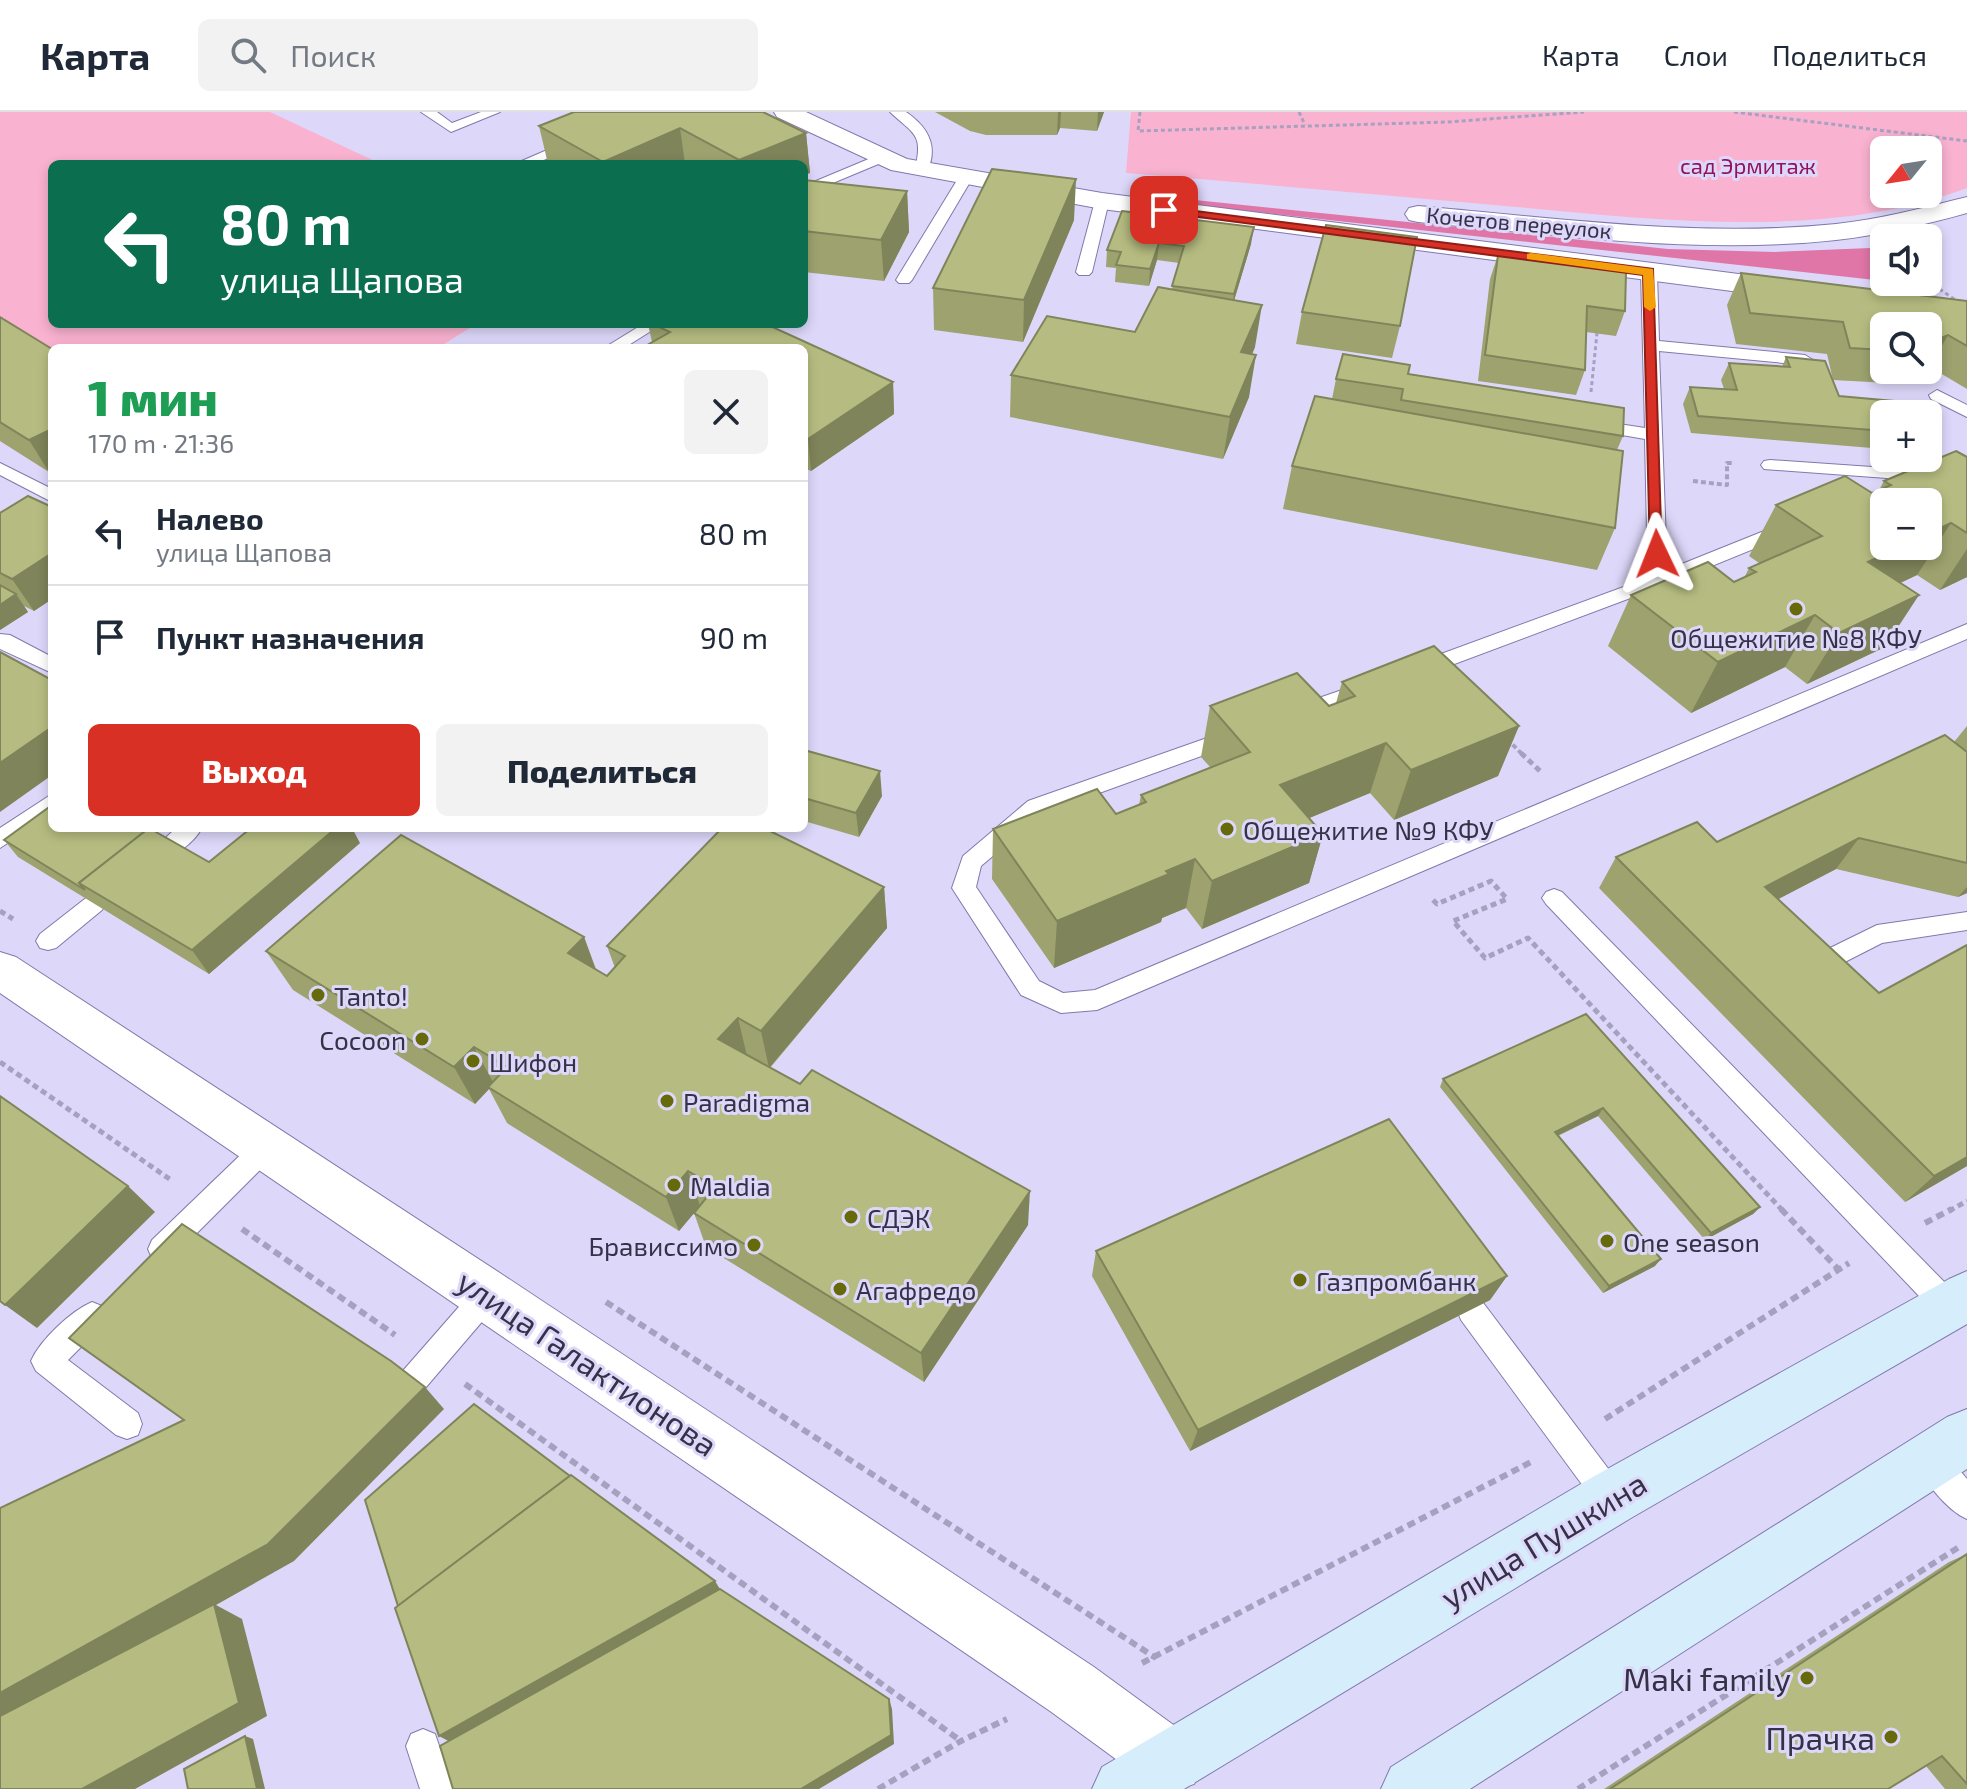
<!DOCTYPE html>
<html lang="ru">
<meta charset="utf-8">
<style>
:root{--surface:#fff;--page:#f2f2f3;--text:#1f2937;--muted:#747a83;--line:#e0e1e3;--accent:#d93025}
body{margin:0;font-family:"Exo 2",sans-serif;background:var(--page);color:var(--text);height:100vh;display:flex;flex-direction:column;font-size:30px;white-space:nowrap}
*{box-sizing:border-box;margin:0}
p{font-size:26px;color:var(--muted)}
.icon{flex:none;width:44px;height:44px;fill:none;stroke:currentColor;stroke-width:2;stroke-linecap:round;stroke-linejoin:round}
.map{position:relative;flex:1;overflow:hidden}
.panel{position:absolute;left:48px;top:232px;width:760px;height:488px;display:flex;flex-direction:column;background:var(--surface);border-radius:12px;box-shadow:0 4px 12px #0003}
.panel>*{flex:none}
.guide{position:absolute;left:48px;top:48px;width:760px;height:168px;border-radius:12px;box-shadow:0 4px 12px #0003;background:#0b6e4f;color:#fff;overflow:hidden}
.needle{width:52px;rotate:240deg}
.buttons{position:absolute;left:1870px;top:24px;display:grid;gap:16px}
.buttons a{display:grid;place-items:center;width:72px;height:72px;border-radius:12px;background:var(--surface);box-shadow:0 4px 12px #0003;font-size:40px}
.pin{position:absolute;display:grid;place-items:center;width:68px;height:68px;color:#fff;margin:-34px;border-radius:16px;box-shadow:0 4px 12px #0006}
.me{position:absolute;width:88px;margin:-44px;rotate:358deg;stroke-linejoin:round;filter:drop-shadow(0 0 6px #0008)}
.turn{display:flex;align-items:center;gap:28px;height:168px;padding:0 40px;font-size:36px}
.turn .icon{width:104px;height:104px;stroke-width:2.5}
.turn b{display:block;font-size:56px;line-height:68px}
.round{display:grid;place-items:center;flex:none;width:84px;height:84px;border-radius:12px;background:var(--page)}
.head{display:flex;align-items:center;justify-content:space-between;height:136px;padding:0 40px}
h1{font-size:48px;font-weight:800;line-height:60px;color:#1e9e55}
.button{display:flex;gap:16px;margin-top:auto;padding:16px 40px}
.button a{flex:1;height:92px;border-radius:12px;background:var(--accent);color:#fff;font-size:32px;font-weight:800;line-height:92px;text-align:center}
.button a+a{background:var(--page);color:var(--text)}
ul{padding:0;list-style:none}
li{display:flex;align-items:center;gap:24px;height:104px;padding:0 40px;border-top:2px solid var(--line)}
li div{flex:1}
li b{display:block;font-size:30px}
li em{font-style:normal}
header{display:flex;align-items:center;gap:48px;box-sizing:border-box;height:112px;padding:0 40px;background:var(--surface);border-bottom:2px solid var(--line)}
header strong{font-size:38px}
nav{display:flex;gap:44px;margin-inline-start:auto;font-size:28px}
.search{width:560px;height:72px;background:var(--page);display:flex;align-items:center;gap:20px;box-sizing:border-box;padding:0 28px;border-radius:12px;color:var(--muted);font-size:30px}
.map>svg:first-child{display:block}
</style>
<header>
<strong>Карта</strong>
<div class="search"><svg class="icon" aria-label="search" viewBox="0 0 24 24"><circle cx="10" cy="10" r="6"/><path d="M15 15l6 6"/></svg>Поиск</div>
<nav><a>Карта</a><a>Слои</a><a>Поделиться</a></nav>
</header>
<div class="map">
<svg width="1967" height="1677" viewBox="0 0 1967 1677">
<rect width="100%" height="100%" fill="#ddd8fa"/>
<g fill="#f9b2d0" fill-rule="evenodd">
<path d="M0,0h270l111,52h-329v160h424l-38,24h-386v123l-3,1 -49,-31z"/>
<path d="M1131,0h836v76c-146,55 -322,30 -473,17 -123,-11 -245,-22 -368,-32zM1884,38h44v44h-44z"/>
</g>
<path fill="#e076a7" d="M1166,85l502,52 107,3 95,-4 14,4v29l-719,-79z"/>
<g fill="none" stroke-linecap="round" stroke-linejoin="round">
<defs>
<g id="lane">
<path d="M421,0h16l15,11 29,-11h19l-49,20z"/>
<path d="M890,0h16c22,15 33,34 21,60l-12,-3c9,-36 -2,-35 -25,-57z"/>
<path d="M575,26l7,4 -2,3 -46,19 -17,-1z"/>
<path d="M883,41l5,1v6l-84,35v-9z"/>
<path d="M966,61l7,4 -61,103 -3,3h-10l-3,-3 63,-103z"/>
<path d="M1102,85l7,4 -17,71 -3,3h-10l-3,-3 19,-71z"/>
<path d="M1649,155l8,5 2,69 146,14 8,5 -8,5 -146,-14 8,219 112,-45 7,-2 9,6 -2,4 -128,52 -240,90h-14l-3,-5 3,-5 237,-87 -3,-139 -52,-9 -9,-5 9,-5 52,8 -4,-156z"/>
<path d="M643,212l16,2 -35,22h-20z"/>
<path d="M1937,278l30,15v12l-36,-18 -2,-4z"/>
<path d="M1770,348l160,11 37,11v11l-39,-12 -164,-12 -3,-4 3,-4z"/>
<path d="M0,351l52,26v13l-52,-27z"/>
<path d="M1967,512v15l-870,371 -36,3 -40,-18 -69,-107 11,-32 65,-55 196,-69h16l3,5 -3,5 -196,71 -63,53 -5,21 63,94 24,12 32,-3z"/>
<path d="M0,522l10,1 42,22v16l-52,-24z"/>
<path d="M1368,569l7,2 3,5 -3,5 -78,27 -7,-2 -3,-5 3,-5z"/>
<path d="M52,682v20l-52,34v-20z"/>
<path d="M176,716h26c-8,14 -29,33 -46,28l-3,-6z"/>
<path d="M1554,777l8,3 396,404 4,10 -4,10 -10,4 -10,-4 -392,-412 -4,-6 4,-6z"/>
<path d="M94,783l8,3 4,6 -4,6 -46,38 -8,2 -8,-2 -4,-7 4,-7 46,-36z"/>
<path d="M1967,800v18l-85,13 -49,25 -9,-3 -3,-7 3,-7 53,-26z"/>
<path d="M266,1023l9,4 4,8 -4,8 -103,103 -10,4 -10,-4 -4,-9 4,-9 105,-101z"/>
<path d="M488,1169l10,4 4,9 -4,9 -77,90 -10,4 -10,-4 -5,-10 5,-10 77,-88z"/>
<path d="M1471,1184l10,4 141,187 4,11 -4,11 -11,4 -11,-4 -139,-189 -4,-10 4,-10z"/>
<path d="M92,1190l10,4 4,10 -4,10 -34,34 70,53 4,11 -4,11 -11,4 -11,-4 -80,-64 -5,-10c9,-21 40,-50 61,-59z"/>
<path d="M1930,1332l11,4 26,31v40c-21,-9 -44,-39 -52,-60l4,-11z"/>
<path d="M423,1617l12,5 19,55h-34l-14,-43 5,-12z"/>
</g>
<g id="street">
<path d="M774,0h32l101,47 195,34 692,88 10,3 4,6 -4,6 -10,3 -692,-90 -211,-39 -114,-53z"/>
<path d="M1967,85v16c-43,12 -86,22 -131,27 -138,15 -280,-5 -418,-18l-9,-2 -4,-6 4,-6 9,-2c138,12 280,32 418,18 45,-5 87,-16 131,-27z"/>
<path d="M0,840l16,5 490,320 588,390 100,73 9,22 -9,22c-15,5 -29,5 -44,0l-100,-73 -1050,-718z"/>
</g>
<g id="secondary">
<path d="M1967,1159v53l-336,194 -447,271h-92l10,-22 489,-289 358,-199z"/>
<path d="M1967,1297v60l-497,320h-89l10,-22 556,-350z"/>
</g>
</defs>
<use href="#lane" stroke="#8278ac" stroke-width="2"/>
<use href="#street" stroke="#8278ac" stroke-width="2"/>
<use href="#secondary" stroke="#8278ac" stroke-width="2"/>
<g stroke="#a6a1bf" stroke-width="3" stroke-dasharray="4 3" stroke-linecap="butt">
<path d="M1140,0l-2,19 309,-9 137,-10"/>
<path d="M1299,0l6,13"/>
<path d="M1734,0l233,29"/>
<path d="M1928,169l39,27"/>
<path d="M1591,280l6,-59"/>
</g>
<g stroke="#a6a1bf" stroke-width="4" stroke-dasharray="5 3" stroke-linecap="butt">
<path d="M1693,369l34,4v-22h6"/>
<path d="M1507,627l16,16"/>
</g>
<g stroke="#a6a1bf" stroke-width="5" stroke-dasharray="6 4" stroke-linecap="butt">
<path d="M1521,641l19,18"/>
<path d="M1433,788l4,4 54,-23 16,18 -54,22 32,37 43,-20 255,273"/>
<path d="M0,799l13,8"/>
<path d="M0,950l171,118"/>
<path d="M1949,1099l18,-10"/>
</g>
<g stroke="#a6a1bf" stroke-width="6" stroke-dasharray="8 5" stroke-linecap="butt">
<path d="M1781,1097l57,60"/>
<path d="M1925,1111l27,-14"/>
<path d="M242,1117l153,106"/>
<path d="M606,1190l550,356"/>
<path d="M465,1272l496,357"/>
<path d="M1605,1307l244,-156"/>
<path d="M1142,1551l389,-201"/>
<path d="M878,1677l83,-48 46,-22"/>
<path d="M1578,1677l381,-242"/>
</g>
<use href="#lane" fill="#fff" fill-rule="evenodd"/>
<use href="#street" fill="#fff" fill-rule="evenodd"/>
<use href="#secondary" fill="#d6eefb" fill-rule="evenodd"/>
</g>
<g fill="#9da26f">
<path d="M574,0l232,21 4,40 -6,2v-11h-256l-9,-38z"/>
<path d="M935,0h169l-7,19 -37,-3 -3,7h-71l-16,-4z"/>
<path d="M804,68l103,11 2,41 -25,49 -80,-9z"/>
<path d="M1122,99l129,33 -17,56 21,47 -3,7 -3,43 -26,62 -213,-42 1,-42 124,-43 37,-43 7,-26 -22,-3 -8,26 -34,-4 1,-14 -10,-1 1,-17z"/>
<path d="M1074,108l-51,122 -89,-12 -1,-42z"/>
<path d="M1498,143l127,56 -9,25 -30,-4 -1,38 -9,25 -98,-14 12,-102z"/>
<path d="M1741,161l226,28v88l-37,-22 -46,-41v44h38l-33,13 -56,-3 -6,-26 -91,-10 -9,-39z"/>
<path d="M1302,200l98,14 -8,32 -96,-14z"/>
<path d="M0,205l49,155 -49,-31z"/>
<path d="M648,212h118l127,58 1,32 -83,57 -7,-3v-120h-162l10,-6z"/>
<path d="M1786,245l53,39 45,18v35l-193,-16 -8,-29 7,-17 34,2 -3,-9 8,-17 53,4z"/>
<path d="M1408,262l215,62 -6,14 -2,78 -18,42 -314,-61 9,-43 40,-67 4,-20z"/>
<path d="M1967,345v120l-27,13 -23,-15 -17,8 -15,64 -78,37 -22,-17 -94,46 -83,-67 23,-51 103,-13 10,-4 5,-10 10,-5 -10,-7 27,-51 96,-12 7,-3 5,-9z"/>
<path d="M52,395v92l-18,12 -10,-5 4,6 -28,18v-117z"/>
<path d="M1342,570l177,44 -21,50 -104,44 -24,-27 -61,25 14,16 -14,49 -107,46 -16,-21 -24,10 -1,4 -107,46 -62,-89 1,-50 123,-15 23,-9 2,-10 69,-28 -9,-10 9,-51h119l7,-3z"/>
<path d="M1967,614v167l-9,4 -122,-28 -58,30 101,94 88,-48v221l-62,36 -306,-314 17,-31 101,-15 237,-100z"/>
<path d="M804,638l78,46 -23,41 -55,-16z"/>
<path d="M4,728l205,22 151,-19 -151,131 -191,-117z"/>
<path d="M884,775l3,41 -117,140 258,157 -104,157 -218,-135 -12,-34 6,-7 -21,25 -172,-108 -18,-34 -14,15 -182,-114 -27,-39 318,-14 12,32 11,7 8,-8 -8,-22z"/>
<path d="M1586,902l174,193 -7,7 -48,26 -107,-124 -40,20 97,130 -52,27 -163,-206 3,-8z"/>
<path d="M1096,1139l411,25 -17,24 -300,151 -98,-175z"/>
<path d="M1967,1442v235h-22l-19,-23 -38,23h-284l345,-227z"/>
</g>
<g fill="#7f845a">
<path d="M1058,0h3l-1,16 -3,7z"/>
<path d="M1098,0h6l-7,19z"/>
<path d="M680,16l5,36h-81l-1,-2z"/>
<path d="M806,21l4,40 -6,2v-11h-65v-4z"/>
<path d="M1076,67l-2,41 -51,122 1,-42z"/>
<path d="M907,79l2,41 -25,49 -3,-41z"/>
<path d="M1254,115l-3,17 -20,67 3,-17z"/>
<path d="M1159,131l-2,17 -8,26 1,-17z"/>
<path d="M1262,193l-7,42 -20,48 6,-43z"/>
<path d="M1948,223l-18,32 -2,1v-25z"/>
<path d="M1256,243l-7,42 -26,62 7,-42z"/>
<path d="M1897,258h25l-33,13z"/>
<path d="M893,270l1,32 -83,57 -3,-32z"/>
<path d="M52,317v42l-3,1 -20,-32z"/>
<path d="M1951,411l-34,52 -80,38 31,-51 34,-16h26v-12z"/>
<path d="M1967,437v28l-27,13z"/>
<path d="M52,441v46l-18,12 -22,-32z"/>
<path d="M16,482l12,18 -28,18v-25z"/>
<path d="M1919,483l-34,52 -78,37 32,-51z"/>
<path d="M1815,503l-30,52 -94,46 27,-51z"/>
<path d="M1519,614l-21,50 -104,44 17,-50z"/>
<path d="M52,615v48l-52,37v-49z"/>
<path d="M1386,631l-16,50 -102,42 12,-50z"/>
<path d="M880,659l2,25 -23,41 -3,-24z"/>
<path d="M336,716h16l8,15 -151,131 -17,-24z"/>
<path d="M1323,722l-14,49 -107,46 10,-48z"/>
<path d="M1859,726l-23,31 -92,48 21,-30z"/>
<path d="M1195,747l-9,49 -24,10 -1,4 -107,46 3,-47z"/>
<path d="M884,775l3,41 -118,140 -8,-37z"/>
<path d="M1967,775v6l-9,4z"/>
<path d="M584,825l14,39 -30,-23z"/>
<path d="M738,906l9,38 -29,-17z"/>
<path d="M474,935l20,37 -6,3 1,2 -14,15 -21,-37z"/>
<path d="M1603,996l-5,8 -48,23 5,-7z"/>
<path d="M1967,1045v9l-62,36 29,-26z"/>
<path d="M688,1059l12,35 -21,25 -13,-34z"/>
<path d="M128,1074l27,26 -118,116 -32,-23z"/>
<path d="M1030,1079l-2,34 -104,157 -3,-29z"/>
<path d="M1760,1095l-7,7 -48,26 6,-7z"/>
<path d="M1661,1147l-6,7 -52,27 6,-7z"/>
<path d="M1507,1164l-17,24 -300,151 8,-21z"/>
<path d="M425,1275l19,22 -150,152 -78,44 26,14 25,97 -132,73h-52l-83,-62v-34z"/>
<path d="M715,1469l8,13 -267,151 -17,-9z"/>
<path d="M889,1587l3,10 2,35 -75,45h-18z"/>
<path d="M245,1624l8,3 12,50h-8z"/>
</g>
<g fill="#b6bc81" stroke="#7f845a" stroke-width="2">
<path d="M574,0h189l43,21 -67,27 -59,-32 -77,34 -64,-36z"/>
<path d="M992,57l84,10 -52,121 -91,-12z"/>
<path d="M804,68l103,11 -26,49 -77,-9z"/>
<path d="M1122,99l132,16 -20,67 -62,-8 12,-40 -25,-3 -9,26 -34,-4 5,-13 -14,-2z"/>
<path d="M1326,113l91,12 -17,89 -98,-14z"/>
<path d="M1498,143l128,17 -1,39 -38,-5 -2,64 -100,-15z"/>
<path d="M1741,161l226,28v45l-19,-11 -20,8v-17h-44v24l-34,-2 -7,-26 -93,-9z"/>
<path d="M1158,175l104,18 -21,47 15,3 -26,62 -219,-42 36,-59 88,16z"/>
<path d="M0,205l52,32v80l-23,11 -29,-18z"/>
<path d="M653,212h113l127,58 -85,57 -4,-2v-89h-162l28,-16z"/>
<path d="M1343,242l67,11 -2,9 216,34 -1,28 -222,-36 2,-11 -67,-10z"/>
<path d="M1786,245l39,4 14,35 55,5 5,13h-15v17l-186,-15 -8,-29 47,3 -8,-27 61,4z"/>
<path d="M1315,284l308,55 -8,77 -323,-62z"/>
<path d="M1956,339l11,6v76l-16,-10 -23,11v-32h-44v44h18l-34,16 51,33 -80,38 -24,-18 -97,47 -87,-67 77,-33 26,20 22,-10 -7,-4 73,-32 -46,-31 69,-29 27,17 19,-8 -7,-4z"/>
<path d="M28,384l24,11v46l-40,26 -12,-6v-60z"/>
<path d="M0,473l16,9 -16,11z"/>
<path d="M1434,534l85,80 -108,44 -25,-27 -106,42 43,49 -111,47 -17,-22 -29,12 3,3 -112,47 -64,-92 104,-40 19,25 30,-12 -5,-7 109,-43 -40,-46 87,-33 32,33 26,-10 -13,-14z"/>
<path d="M0,540l52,28v47l-52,36z"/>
<path d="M1945,623l22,17v111l-108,-25 -94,49 114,106 88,-48v212l-33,19 -318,-319 81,-35 20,20z"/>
<path d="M804,638l76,21 -24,42 -52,-15z"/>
<path d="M52,693v23h91l4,2 -68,53 6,7 -81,-50z"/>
<path d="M149,716l60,34 42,-34h85l-144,122 -113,-67z"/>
<path d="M722,716h42l120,59 -123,144 -23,-13 -20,21 82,45 12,-14 218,121 -109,162 -227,-140 21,-26 -27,-16 -22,26 -178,-110 19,-20 -33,-20 -20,20 -188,-116 135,-116 183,102 -16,16 39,23 18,-20 -18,-10z"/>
<path d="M1586,902l174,193 -49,26 -108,-125 -48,24 106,127 -52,27 -166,-207z"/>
<path d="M0,984l128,90 -123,119 -5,-4z"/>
<path d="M1389,1007l118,157 -309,154 -102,-179z"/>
<path d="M182,1112l209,137 34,26 -157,157 -268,149v-185l184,-88 -115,-82z"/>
<path d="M474,1292l96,72 -172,130 -33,-106z"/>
<path d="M571,1363l144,106 -276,155 -44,-128z"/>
<path d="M1967,1442v230l-25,-28 -54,33h-278z"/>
<path d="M720,1477l169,110 2,36 -90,54h-348l-13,-43z"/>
<path d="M214,1492l25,99 -157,86h-82v-73z"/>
<path d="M245,1624l12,53h-69l-4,-20z"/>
</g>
<path fill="#d93025" stroke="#8d1f18" stroke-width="2" d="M1164,95l489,62 9,289 -5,1 -7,-5 -7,-279 -483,-63v-4z"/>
<path fill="#f59e0b" d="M1531,141l122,16 3,38 -6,4 -6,-4 -1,-32 -116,-16v-5z"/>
<g fill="#666a0b" stroke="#ddd8fa" stroke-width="3">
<circle cx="1796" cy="497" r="8"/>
<circle cx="1227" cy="717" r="8"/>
<circle cx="318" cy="883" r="8"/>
<circle cx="422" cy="927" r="8"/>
<circle cx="473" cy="949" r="8"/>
<circle cx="667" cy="989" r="8"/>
<circle cx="674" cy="1073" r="8"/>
<circle cx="851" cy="1105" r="8"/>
<circle cx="1607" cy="1129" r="8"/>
<circle cx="754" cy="1133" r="8"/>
<circle cx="1300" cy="1168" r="8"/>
<circle cx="840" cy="1177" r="8"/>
<circle cx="1807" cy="1566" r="8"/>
<circle cx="1891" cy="1625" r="8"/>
</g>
<g text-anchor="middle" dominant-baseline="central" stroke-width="6" stroke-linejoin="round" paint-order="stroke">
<g font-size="22" fill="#93125c" stroke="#ddd8fa">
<text x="1748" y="53">сад Эрмитаж</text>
</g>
<g font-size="22" fill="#353147" stroke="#ddd8fa">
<text transform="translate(1519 110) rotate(5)">Кочетов переулок</text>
</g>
<g font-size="26" fill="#353147" stroke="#ddd8fa" text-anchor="start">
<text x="1796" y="525" text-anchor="middle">Общежитие №8 КФУ</text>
<text x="1243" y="717">Общежитие №9 КФУ</text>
<text x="334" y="883">Tanto!</text>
<text x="406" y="927" text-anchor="end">Cocoon</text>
<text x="489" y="949">Шифон</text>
<text x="683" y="989">Paradigma</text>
<text x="690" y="1073">Maldia</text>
<text x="867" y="1105">СДЭК</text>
<text x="1623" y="1129">One season</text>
<text x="738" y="1133" text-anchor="end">Брависсимо</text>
<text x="1316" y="1168">Газпромбанк</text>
<text x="856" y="1177">Агафредо</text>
</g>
<g font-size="32" fill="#353147" stroke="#ddd8fa">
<text transform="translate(588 1250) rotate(34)">улица Галактионова</text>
<text transform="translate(1543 1427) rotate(-31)">улица Пушкина</text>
</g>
<g font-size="32" fill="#353147" stroke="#ddd8fa" text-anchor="end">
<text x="1791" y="1566">Maki family</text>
<text x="1875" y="1625">Прачка</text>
</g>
</g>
</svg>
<div class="buttons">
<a><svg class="needle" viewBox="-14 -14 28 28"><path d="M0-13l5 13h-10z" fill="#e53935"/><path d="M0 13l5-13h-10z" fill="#747a83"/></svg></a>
<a><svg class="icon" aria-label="sound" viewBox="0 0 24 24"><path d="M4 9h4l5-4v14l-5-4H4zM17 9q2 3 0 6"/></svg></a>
<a><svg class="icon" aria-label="search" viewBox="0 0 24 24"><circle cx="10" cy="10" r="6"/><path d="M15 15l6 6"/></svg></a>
<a>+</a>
<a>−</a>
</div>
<div class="pin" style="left:1164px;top:98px;background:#d93025"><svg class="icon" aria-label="arrive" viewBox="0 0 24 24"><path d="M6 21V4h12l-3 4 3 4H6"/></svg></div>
<svg class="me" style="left:1657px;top:442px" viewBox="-20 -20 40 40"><path d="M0-17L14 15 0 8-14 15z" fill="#d93025" stroke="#fff" stroke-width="4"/></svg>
<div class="guide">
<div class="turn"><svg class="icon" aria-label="left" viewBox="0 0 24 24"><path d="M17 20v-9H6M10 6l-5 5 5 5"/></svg><div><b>80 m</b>улица Щапова</div></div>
</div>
<section class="panel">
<div class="head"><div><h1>1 мин</h1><p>170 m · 21:36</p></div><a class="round"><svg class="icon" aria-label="close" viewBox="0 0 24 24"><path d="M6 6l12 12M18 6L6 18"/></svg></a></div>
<ul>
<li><svg class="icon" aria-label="left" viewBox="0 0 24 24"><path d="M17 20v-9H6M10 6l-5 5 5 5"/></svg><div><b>Налево</b><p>улица Щапова</p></div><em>80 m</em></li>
<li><svg class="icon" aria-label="arrive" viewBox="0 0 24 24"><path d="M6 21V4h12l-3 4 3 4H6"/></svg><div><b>Пункт назначения</b></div><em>90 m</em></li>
</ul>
<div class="button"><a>Выход</a><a>Поделиться</a></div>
</section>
</div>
